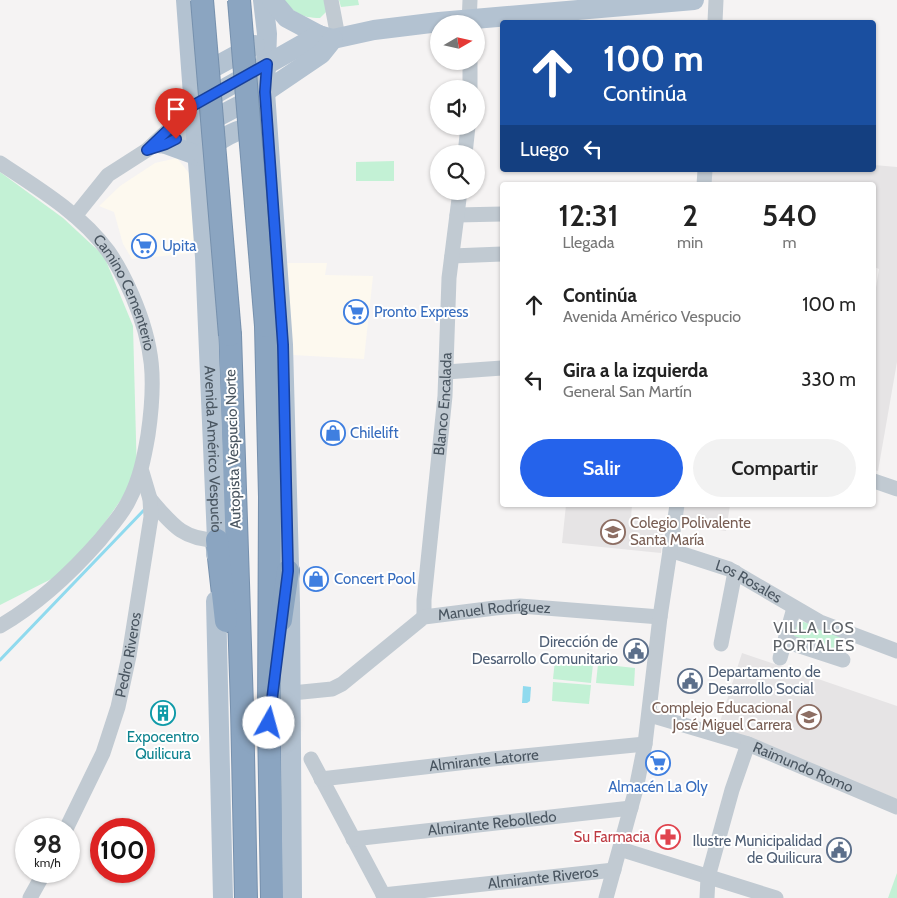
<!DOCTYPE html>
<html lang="es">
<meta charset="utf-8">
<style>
:root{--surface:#fff;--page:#f2f2f2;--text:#222;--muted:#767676;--accent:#2563eb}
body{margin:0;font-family:Cabin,sans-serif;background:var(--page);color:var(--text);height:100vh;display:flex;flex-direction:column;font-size:19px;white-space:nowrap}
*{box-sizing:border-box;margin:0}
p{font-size:16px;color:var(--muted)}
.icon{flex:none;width:28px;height:28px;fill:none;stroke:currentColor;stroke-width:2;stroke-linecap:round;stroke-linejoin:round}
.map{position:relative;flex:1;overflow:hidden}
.drawer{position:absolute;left:500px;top:182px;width:376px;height:325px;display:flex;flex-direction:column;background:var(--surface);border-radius:5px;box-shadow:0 1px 4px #0004}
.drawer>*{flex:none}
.guide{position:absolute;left:500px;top:20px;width:376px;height:152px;border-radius:5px;box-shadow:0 1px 4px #0004;background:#1a4fa0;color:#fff;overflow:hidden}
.needle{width:32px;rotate:81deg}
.tools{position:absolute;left:430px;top:15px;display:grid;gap:10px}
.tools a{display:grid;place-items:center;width:55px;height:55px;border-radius:50%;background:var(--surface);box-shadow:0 1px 4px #0004;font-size:25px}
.speed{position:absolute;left:15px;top:818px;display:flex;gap:10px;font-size:25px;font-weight:700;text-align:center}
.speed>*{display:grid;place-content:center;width:65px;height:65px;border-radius:50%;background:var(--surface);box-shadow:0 1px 4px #0004;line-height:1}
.speed small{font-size:12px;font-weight:400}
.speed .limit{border:8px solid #d22;background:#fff;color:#111}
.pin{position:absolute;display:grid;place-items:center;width:42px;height:42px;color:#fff;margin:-51px -21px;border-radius:50% 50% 50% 0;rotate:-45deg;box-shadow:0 0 5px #0007}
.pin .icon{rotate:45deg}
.me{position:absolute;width:55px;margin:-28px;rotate:7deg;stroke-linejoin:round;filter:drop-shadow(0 0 4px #0008)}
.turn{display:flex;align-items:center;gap:18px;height:105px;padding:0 20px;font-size:22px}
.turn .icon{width:65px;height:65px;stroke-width:2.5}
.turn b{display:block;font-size:35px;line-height:42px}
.then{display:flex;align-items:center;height:48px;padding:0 20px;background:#0003;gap:10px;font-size:19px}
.eta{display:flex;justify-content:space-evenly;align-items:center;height:85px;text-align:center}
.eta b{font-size:30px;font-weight:600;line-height:35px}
.button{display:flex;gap:10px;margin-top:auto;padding:10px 20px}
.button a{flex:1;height:58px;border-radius:30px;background:var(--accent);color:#fff;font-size:20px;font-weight:600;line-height:58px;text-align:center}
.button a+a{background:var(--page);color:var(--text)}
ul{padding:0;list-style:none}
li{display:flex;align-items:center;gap:15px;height:75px;padding:0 20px}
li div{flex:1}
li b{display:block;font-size:19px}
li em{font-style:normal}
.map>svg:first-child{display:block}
</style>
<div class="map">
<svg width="897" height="898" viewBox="0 0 897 898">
<rect width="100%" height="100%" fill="#f5f3f3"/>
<g fill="#fdf9ef">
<path d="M177,158l12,15 6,80 -63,6 -9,-15 -9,-32 -15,-6 21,-20 35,-23z"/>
<path d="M287,263h40l-2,12 48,1 -9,83 -71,-4z"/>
</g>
<g fill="#e6e4e5">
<path d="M874,165l23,2v195l-19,109 -4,-1v-170l5,-31 -5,-2v-82h-163l1,-15h162z"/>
<path d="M566,505h66l-1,13 33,4 -3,31 -99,-10z"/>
<path d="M684,505h46l-4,26 -45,-7z"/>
<path d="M742,653l155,53v93l-143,-58 -36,-13z"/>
</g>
<g fill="#c3f1d5">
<path d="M281,0h44l1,12 -6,6c-20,0 -24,-6 -39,-18z"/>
<path d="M339,0h19l1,5 -18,2z"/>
<path d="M394,161v20h-38v-19z"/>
<path d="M0,172l63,46 41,38 29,70 4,151 -64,91 -73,37z"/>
<path d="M796,619l46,17 -7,18 -46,-17z"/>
<path d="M555,660l38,4 -2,19 -38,-4z"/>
<path d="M598,664l37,4 -1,18 -38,-3z"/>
<path d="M553,682l38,3 -2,19 -37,-3z"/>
<path d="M897,873v25h-9z"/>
</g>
<path fill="#90daee" d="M523,686l8,1 -1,14 -3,2h-5z"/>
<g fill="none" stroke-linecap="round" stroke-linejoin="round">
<path stroke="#90daee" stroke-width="3" d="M0,660l145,-151"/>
<defs>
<g id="highway">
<path d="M266,326l4,171 -1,226 3,175"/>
<path d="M230,335l12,372 4,191"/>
<path d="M217,540l9,81"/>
<path d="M281,620l7,-49"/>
</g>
</defs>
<use href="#highway" stroke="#7690ad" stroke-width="24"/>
<g stroke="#c1cad2" stroke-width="15">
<path d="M331,0l7,37"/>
<path d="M715,22l1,-22"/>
<path d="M469,24l1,-24"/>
<path d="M470,61v28"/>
<path d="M161,146l35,-18"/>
<path d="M465,154l3,-28"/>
<path id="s1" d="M0,163c38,25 81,51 108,88 10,14 17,28 24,44 22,51 24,85 16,140 -4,23 -8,44 -19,65 -7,15 -19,27 -29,40 -29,33 -62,64 -100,86"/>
<path d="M704,185l1,-15"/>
<path d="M457,215l45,-1"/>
<path d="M75,216l33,-41 39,-25 48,-45"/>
<path d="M452,256l50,-2"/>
<path d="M446,372l56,-4"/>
<path d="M874,481l23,8"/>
<path d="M150,499c21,24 32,41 67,41"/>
<path id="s2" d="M670,550l59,19 91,53 77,29"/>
<path id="s3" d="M424,617v-17l21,-204 4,-118 11,-87"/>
<path d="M785,641l58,19"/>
<path d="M721,644l14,-72"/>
<path d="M780,658l14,-50"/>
<path id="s4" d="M292,693l40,-4 10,-5 82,-67 71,-9 25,-2 140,11"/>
<path id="s5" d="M650,715l98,29 149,63"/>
<path d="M311,759l74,139"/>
<path id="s6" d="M321,779l172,-20 152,-15"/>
<path id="s7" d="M66,829l37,-76 15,-46 11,-51 22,-139 -1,-18 -8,-27"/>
<path id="s8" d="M353,839l278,-31"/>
<path d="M620,849l156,49"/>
<path id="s9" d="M383,895l231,-25"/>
<path d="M30,898l15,-27"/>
<path d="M606,898l30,-109 9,-45 15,-127 17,-112"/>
<path d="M707,898l1,-21 24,-87 16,-46"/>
</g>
<g stroke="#b3c2d1" stroke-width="20">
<path id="s10" d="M186,0l19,257 12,283 -1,14"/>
<path d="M263,0l4,34 -2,58 18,253 7,258 2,295"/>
<path d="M272,0l15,18 32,17 14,4 41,-9 65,-8 255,-22"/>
<path d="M194,74l15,-4 46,-25"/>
<path d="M199,103l120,-68"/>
<path d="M200,126l65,-34 56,-38 12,-15"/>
<path d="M166,144l33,12"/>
<path d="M202,154c17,-15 40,-30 64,-27"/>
<path d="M216,601l7,297"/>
</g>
<use href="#highway" stroke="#8ba5c1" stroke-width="22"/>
<defs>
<g id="highway-bridge">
<path d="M202,0l28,335"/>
<path d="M239,0l27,326"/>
</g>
</defs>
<use href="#highway-bridge" stroke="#7690ad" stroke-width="24" stroke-linecap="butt"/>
<use href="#highway-bridge" stroke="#8ba5c1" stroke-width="22"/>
</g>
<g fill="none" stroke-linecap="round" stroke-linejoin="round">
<defs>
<path id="route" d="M176,139l-10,5 -19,6 47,-45 73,-41 -2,28 18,253 5,226 -19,152"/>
</defs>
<use href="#route" stroke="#184099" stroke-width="12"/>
<use href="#route" stroke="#2563eb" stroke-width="9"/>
</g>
<defs>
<symbol id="supermarket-ring" viewBox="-11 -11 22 22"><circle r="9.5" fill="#fff" stroke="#3f7fe0" stroke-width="1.5"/><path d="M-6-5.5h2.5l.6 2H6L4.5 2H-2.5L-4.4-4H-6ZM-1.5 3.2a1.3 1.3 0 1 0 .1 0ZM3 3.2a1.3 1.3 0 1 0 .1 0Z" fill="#3f7fe0"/></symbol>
<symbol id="shop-ring" viewBox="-11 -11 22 22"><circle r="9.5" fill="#fff" stroke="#3f7fe0" stroke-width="1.5"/><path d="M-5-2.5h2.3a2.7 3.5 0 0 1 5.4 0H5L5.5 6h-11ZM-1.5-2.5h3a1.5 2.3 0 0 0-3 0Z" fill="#3f7fe0"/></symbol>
<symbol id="school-ring" viewBox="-11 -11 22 22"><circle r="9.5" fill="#fff" stroke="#8d6e63" stroke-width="1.5"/><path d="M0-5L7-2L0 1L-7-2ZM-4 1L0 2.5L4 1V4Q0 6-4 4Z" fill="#8d6e63"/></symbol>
<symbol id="civic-ring" viewBox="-11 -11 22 22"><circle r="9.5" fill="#fff" stroke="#5c6f8a" stroke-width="1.5"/><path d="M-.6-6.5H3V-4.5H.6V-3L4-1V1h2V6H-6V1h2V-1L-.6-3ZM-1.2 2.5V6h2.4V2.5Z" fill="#5c6f8a"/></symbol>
<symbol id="building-ring" viewBox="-11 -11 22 22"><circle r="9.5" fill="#fff" stroke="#0f9aa8" stroke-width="1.5"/><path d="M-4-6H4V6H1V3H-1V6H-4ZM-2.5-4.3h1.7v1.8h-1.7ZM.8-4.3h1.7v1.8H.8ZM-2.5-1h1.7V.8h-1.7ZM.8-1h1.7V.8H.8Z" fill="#0f9aa8"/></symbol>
<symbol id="pharmacy-ring" viewBox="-11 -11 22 22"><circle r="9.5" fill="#fff" stroke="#e0444e" stroke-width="1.5"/><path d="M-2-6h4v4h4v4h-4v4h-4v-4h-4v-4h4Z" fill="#e0444e"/></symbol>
</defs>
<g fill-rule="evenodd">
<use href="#supermarket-ring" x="130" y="232" width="28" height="28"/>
<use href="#supermarket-ring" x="342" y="298" width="28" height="28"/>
<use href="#shop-ring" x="319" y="419" width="28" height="28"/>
<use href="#school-ring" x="599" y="518" width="28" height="28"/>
<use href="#shop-ring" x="302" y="565" width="28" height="28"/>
<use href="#civic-ring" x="622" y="637" width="28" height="28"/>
<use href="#civic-ring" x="676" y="667" width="28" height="28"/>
<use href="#building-ring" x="149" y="699" width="28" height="28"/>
<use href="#school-ring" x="795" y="703" width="28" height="28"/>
<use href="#supermarket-ring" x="644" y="749" width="28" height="28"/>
<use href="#pharmacy-ring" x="654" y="823" width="28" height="28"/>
<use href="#civic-ring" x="825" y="836" width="28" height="28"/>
</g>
<g text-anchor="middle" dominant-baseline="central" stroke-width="4" stroke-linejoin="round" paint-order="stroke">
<g font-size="15" fill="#366cbe" stroke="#fff" text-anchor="start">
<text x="162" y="246">Upita</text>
<text x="374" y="312">Pronto Express</text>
<text x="350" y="433">Chilelift</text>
<text x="334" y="579">Concert Pool</text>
<text x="658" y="787" text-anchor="middle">Almacén La Oly</text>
</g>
<g font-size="15" fill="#4a5661" stroke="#fff">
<text stroke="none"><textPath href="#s1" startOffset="185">Camino Cementerio</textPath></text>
<text stroke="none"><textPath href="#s3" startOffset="214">Blanco Encalada</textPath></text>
<text stroke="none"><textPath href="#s10" startOffset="450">Avenida Américo Vespucio</textPath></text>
<text transform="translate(233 449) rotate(-92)">Autopista Vespucio Norte</text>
<text stroke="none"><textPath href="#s2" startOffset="85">Los Rosales</textPath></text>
<text stroke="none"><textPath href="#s4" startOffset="228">Manuel Rodríguez</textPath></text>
<text stroke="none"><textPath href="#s7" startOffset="186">Pedro Riveros</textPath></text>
<text stroke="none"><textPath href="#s6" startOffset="164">Almirante Latorre</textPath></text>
<text stroke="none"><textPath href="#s5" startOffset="162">Raimundo Romo</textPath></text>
<text stroke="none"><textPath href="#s8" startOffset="140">Almirante Rebolledo</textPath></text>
<text stroke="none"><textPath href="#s9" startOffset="161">Almirante Riveros</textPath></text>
</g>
<g font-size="15" fill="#785e54" stroke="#fff" text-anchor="start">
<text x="630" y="523">Colegio Polivalente<tspan x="630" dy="17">Santa María</tspan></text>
<text x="792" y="708" text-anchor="end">Complejo Educacional<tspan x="792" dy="17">José Miguel Carrera</tspan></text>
</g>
<g font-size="15" fill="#4e5e75" stroke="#fff" text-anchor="end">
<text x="618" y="642">Dirección de<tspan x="618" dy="17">Desarrollo Comunitario</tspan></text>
<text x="708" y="672" text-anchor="start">Departamento de<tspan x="708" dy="17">Desarrollo Social</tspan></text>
<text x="822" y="841">Ilustre Municipalidad<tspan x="822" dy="17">de Quilicura</tspan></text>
</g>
<g font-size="15" fill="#0d838f" stroke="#fff">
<text x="163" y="737">Expocentro<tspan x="163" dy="17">Quilicura</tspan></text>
</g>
<g font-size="15" fill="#be3a42" stroke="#fff" text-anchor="end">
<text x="650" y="837">Su Farmacia</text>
</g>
<g font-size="16" letter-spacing="1" fill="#5f6368" stroke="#fff">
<text x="814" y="627">VILLA LOS<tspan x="814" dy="18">PORTALES</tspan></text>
</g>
</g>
</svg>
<div class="tools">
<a><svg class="needle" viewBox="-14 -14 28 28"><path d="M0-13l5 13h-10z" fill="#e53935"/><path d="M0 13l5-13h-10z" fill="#767676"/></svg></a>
<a><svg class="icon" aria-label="sound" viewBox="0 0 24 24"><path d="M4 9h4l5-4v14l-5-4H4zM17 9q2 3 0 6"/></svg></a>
<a><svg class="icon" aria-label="search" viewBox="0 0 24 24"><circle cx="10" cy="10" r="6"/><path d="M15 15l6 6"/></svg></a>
</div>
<div class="speed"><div>98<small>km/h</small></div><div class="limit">100</div></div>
<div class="pin" style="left:176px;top:139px;background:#d93025"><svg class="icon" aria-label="arrive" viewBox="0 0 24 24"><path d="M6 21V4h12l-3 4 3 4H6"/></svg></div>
<svg class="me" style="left:269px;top:723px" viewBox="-20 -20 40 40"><circle r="19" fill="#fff"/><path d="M0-13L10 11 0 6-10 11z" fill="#2563eb"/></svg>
<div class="guide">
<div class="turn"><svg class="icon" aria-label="ahead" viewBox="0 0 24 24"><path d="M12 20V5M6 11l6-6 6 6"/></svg><div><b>100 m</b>Continúa</div></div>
<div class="then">Luego<svg class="icon" aria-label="left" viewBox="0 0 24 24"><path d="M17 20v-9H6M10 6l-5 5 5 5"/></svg></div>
</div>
<section class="drawer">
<div class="eta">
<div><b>12:31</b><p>Llegada</p></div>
<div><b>2</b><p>min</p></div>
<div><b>540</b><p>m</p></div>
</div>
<ul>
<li><svg class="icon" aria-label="ahead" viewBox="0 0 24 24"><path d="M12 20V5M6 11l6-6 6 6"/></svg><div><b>Continúa</b><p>Avenida Américo Vespucio</p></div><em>100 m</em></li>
<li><svg class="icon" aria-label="left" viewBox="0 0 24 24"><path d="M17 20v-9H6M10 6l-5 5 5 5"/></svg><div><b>Gira a la izquierda</b><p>General San Martín</p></div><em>330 m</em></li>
</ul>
<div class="button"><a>Salir</a><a>Compartir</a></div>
</section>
</div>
